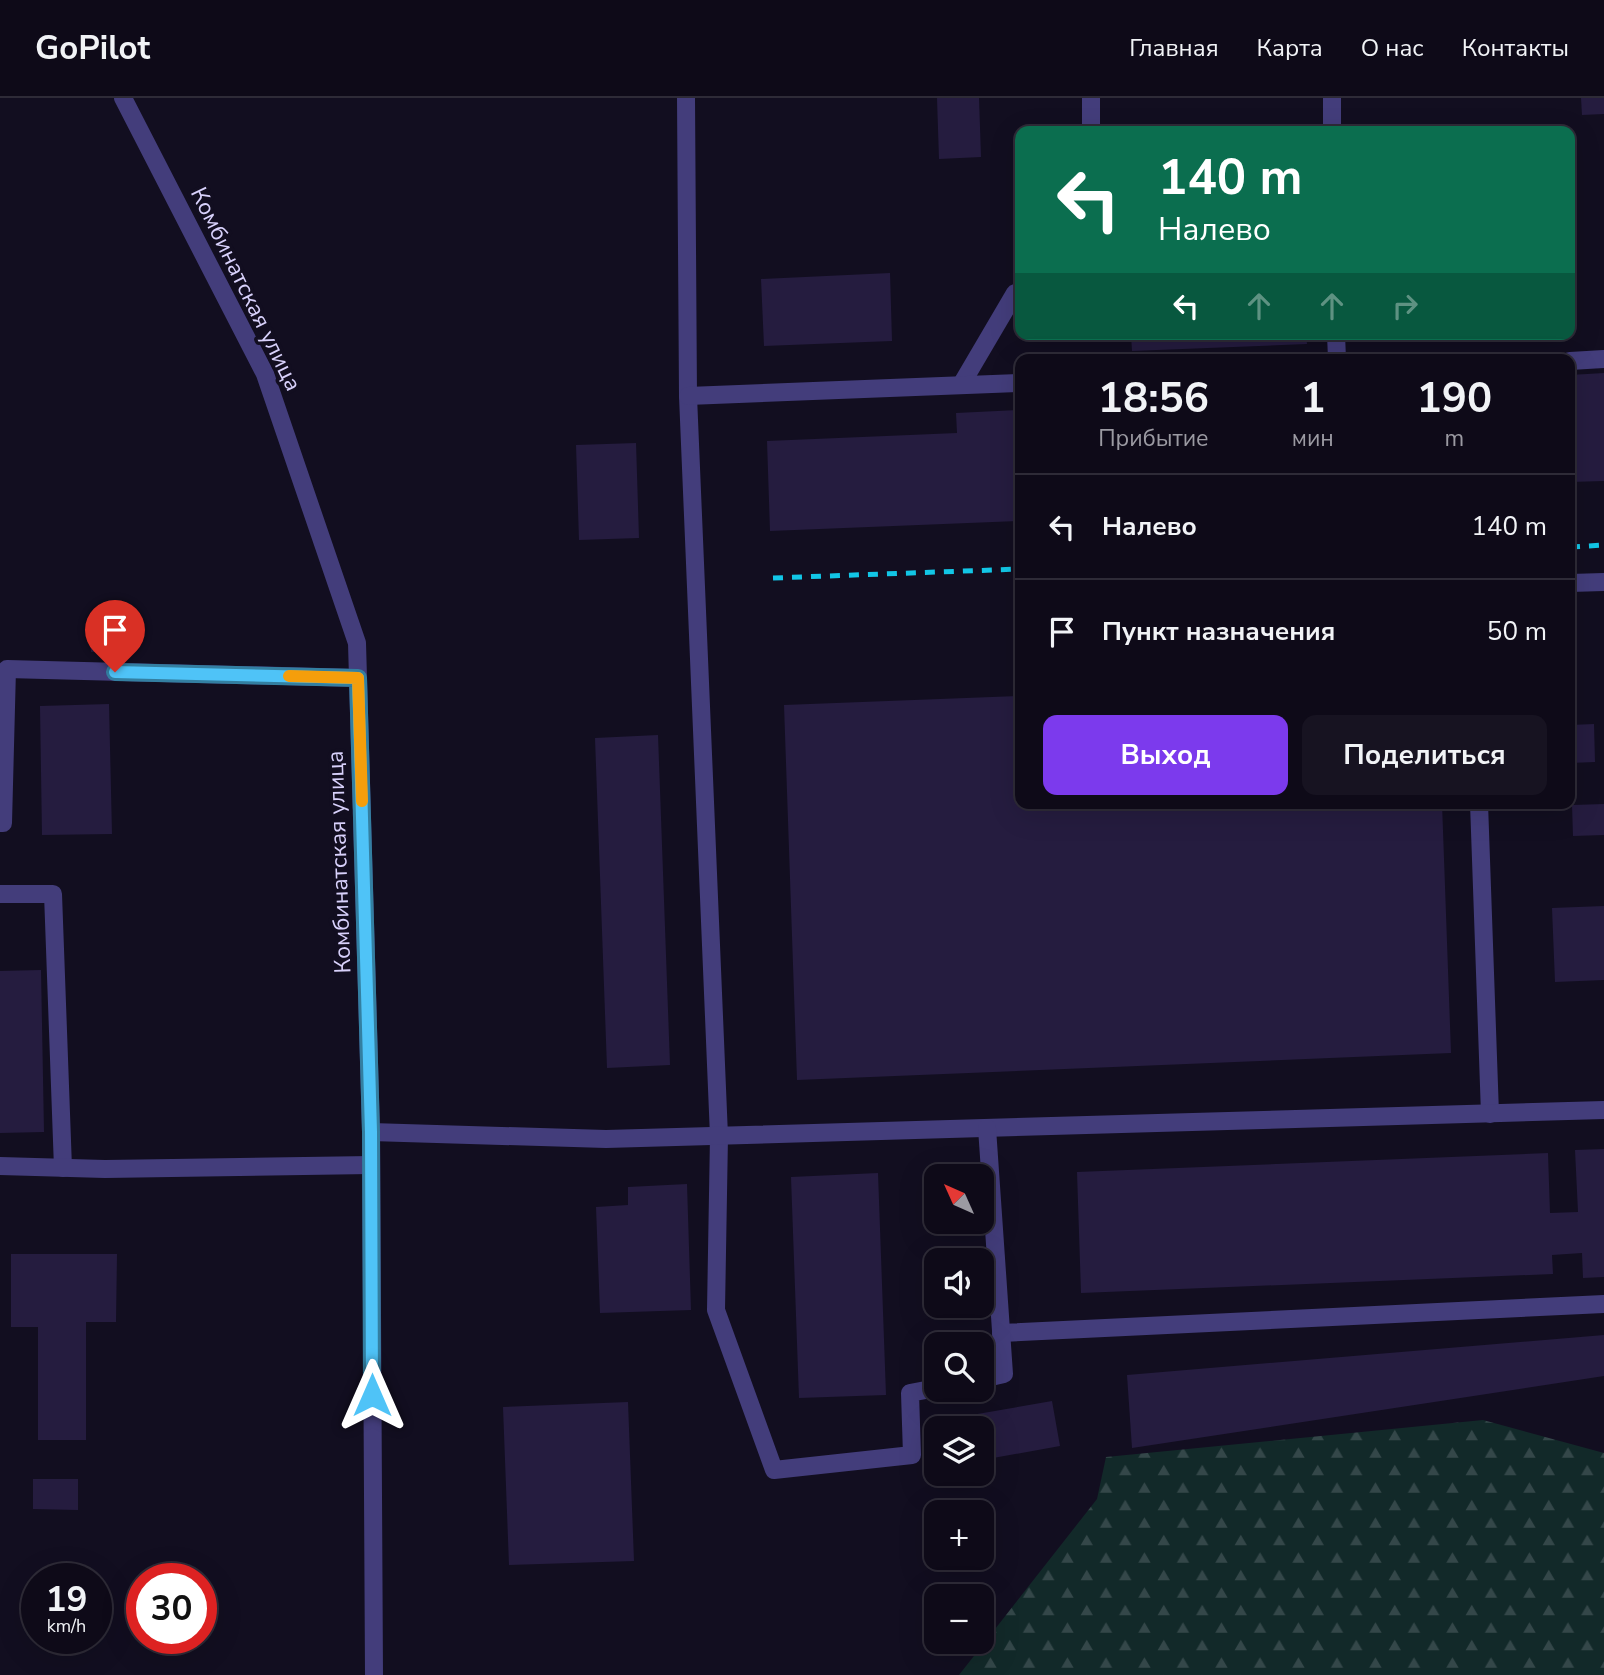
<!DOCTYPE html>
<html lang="ru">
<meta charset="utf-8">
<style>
:root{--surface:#0e0a18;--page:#171321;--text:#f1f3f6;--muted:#9b9aa2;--line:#2e2b37;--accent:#7c3aed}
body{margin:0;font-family:"Nunito Sans",sans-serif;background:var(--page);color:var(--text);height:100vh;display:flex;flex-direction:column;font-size:26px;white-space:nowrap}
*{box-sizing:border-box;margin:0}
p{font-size:23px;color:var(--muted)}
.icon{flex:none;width:38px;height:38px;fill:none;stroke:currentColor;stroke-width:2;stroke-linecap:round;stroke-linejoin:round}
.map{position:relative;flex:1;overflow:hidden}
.details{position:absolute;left:1015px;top:256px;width:560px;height:455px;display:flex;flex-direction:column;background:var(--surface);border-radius:14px;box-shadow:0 7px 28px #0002,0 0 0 2px var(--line)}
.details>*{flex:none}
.top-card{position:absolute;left:1015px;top:28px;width:560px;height:214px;border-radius:14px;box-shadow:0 7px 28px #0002,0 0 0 2px var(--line);background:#0b6e4f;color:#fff;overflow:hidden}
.needle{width:46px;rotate:315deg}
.fabs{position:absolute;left:924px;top:1066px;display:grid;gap:14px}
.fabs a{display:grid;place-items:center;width:70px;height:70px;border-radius:14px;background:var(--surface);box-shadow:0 7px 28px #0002,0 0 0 2px var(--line);font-size:35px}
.speed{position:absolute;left:21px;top:1465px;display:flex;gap:14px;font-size:35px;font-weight:700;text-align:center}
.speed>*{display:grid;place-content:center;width:91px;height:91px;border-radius:50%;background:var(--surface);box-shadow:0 7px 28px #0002,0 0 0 2px var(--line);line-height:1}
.speed small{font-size:18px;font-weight:400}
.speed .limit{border:10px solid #d22;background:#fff;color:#111}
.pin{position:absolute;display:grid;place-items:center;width:60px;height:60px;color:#fff;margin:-72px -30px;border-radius:50% 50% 50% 0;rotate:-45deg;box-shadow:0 0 7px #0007}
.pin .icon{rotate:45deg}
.me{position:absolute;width:77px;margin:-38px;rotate:0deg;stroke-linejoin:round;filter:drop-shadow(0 0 5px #0008)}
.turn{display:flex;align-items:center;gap:24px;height:147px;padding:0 28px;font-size:32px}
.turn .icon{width:91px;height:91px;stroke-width:2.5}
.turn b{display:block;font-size:49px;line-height:60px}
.lanes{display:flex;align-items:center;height:66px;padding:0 28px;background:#0003;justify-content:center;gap:35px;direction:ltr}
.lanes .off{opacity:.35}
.eta{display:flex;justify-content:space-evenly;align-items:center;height:119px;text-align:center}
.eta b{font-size:42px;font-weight:700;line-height:49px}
.button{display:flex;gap:14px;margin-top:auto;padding:14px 28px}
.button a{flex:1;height:80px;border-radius:14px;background:var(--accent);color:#fff;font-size:28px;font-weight:700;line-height:80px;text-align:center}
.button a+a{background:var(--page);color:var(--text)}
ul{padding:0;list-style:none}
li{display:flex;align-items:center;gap:21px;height:105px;padding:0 28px;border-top:2px solid var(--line)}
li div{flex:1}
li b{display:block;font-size:26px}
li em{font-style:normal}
header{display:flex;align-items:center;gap:42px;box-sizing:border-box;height:98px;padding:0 35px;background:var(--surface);border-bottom:2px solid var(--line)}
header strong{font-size:33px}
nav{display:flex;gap:38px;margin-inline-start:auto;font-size:24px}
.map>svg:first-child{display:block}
</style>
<header>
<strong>GoPilot</strong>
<nav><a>Главная</a><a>Карта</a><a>О нас</a><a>Контакты</a></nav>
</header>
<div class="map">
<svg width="1604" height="1577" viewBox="0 0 1604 1577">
<defs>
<pattern id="forest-firs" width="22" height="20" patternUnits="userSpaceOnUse" patternTransform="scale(1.75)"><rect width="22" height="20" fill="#122929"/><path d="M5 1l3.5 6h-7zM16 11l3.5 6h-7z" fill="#344749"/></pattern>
</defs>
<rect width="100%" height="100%" fill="#120e20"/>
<path fill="url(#forest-firs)" d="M1483,1322l121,33v222h-645l138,-176 9,-42z"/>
<g fill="#251c3f">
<path d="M937,0h42l2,59 -42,2z"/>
<path d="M1581,0h23v16l-22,1z"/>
<path d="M890,175l2,68 -128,5 -3,-67z"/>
<path d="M1131,236h175l1,10 -175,7z"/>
<path d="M1604,275v108l-34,1v-107z"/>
<path d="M1020,312v111l-250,10 -3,-90 190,-8 -1,-20z"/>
<path d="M636,345l3,95 -60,2 -3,-95z"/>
<path d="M111,514v39l-20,1 -1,-39z"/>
<path d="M1020,598v107h422l9,250 -654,27 -13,-375z"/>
<path d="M109,606l3,130 -70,1 -2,-129z"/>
<path d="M1594,626l1,38 -25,1v-38z"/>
<path d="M658,637l12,330 -63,3 -12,-330z"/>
<path d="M1604,706v31l-31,1 -1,-31z"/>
<path d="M1604,808v74l-49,2 -3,-74z"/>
<path d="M41,872l3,162 -44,1v-162z"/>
<path d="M1604,1051v128l-21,1 -1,-25 -30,2 1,19 -472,19 -4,-121 471,-19 2,60 28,-1 -3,-62z"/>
<path d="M878,1075l8,222 -87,3 -8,-221z"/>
<path d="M687,1086l4,126 -91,3 -4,-106 32,-2v-18z"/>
<path d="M11,1156h106l-1,68h-30v118h-48v-113h-27z"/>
<path d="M1604,1237v41l-472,72 -5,-73z"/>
<path d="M1052,1303l8,45 -78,14v-32h-46v15h-1l-4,-21z"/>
<path d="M628,1304l6,159 -125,4 -6,-158z"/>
<path d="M33,1381h45v31l-45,-1z"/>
</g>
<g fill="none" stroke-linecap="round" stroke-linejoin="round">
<g stroke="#433d7b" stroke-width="18">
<path d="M123,0l142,276 92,269 14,489 3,543"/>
<path d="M686,0l2,298 31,740 -3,174 58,160 138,-15 -2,-62 26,-5"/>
<path d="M1091,0v33"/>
<path d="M1332,0v33"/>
<path d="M1336,236l1,25"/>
<path d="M1570,263l34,-2"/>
<path d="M961,287l54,-92 5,-1"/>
<path d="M688,298l332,-13"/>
<path d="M1570,485l34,-1"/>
<path d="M1479,705l11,311"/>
<path d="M0,725h3l4,-154 351,9"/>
<path d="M0,796h53l10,274"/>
<path d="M371,1034l235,7 998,-29"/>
<path d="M0,1068l105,3 266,-4"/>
<path d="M1001,1235l603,-29"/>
<path d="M982,1281l22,-5 -17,-246"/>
</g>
<g stroke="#12c6e6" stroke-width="5" stroke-dasharray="10 9" stroke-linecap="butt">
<path d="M1570,449l34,-2"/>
<path d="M773,480l247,-9"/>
</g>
</g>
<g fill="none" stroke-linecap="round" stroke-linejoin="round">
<defs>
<path id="route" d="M115,574l243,6 13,454 1,263"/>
</defs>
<use href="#route" stroke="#337fa1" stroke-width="18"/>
<use href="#route" stroke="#4fc3f7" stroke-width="12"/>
<path stroke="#f59e0b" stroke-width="12" d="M289,578l69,2 4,123"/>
</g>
<g text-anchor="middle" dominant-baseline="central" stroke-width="7" stroke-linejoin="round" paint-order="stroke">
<g font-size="23" fill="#d8d1fb" stroke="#120e20">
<text transform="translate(246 191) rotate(64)">Комбинатская улица</text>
<text transform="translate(339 764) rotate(-92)">Комбинатская улица</text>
</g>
</g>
</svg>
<div class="fabs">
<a><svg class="needle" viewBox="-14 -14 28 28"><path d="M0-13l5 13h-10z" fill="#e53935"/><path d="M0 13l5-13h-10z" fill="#9b9aa2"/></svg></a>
<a><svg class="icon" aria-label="sound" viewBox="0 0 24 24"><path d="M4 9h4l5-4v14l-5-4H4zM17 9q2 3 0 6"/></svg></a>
<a><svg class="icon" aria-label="search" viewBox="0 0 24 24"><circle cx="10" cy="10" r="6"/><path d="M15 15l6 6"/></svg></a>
<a><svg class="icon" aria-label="layers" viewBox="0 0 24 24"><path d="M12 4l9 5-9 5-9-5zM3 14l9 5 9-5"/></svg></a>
<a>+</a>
<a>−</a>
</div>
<div class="speed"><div>19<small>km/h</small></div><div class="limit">30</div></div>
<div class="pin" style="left:115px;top:574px;background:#d93025"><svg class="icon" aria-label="arrive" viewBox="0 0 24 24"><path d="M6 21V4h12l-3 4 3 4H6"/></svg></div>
<svg class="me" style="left:372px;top:1297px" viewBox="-20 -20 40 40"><path d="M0-17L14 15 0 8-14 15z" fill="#4fc3f7" stroke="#fff" stroke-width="4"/></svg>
<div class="top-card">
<div class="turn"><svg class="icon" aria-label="left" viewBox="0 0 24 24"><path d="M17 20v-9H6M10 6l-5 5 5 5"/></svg><div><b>140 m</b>Налево</div></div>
<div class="lanes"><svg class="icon" aria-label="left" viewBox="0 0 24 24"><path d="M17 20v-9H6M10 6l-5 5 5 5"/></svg><svg class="icon off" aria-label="ahead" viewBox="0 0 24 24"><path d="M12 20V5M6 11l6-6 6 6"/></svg><svg class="icon off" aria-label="ahead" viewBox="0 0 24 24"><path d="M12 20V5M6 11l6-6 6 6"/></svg><svg class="icon off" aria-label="right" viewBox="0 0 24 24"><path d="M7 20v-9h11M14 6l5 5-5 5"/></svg></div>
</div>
<section class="details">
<div class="eta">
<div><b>18:56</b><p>Прибытие</p></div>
<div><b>1</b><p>мин</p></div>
<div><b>190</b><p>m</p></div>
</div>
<ul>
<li><svg class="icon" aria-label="left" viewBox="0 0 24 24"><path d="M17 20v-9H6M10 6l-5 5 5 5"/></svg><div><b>Налево</b></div><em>140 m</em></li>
<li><svg class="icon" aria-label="arrive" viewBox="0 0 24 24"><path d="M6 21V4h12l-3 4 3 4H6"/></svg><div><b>Пункт назначения</b></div><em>50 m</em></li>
</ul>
<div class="button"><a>Выход</a><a>Поделиться</a></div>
</section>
</div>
